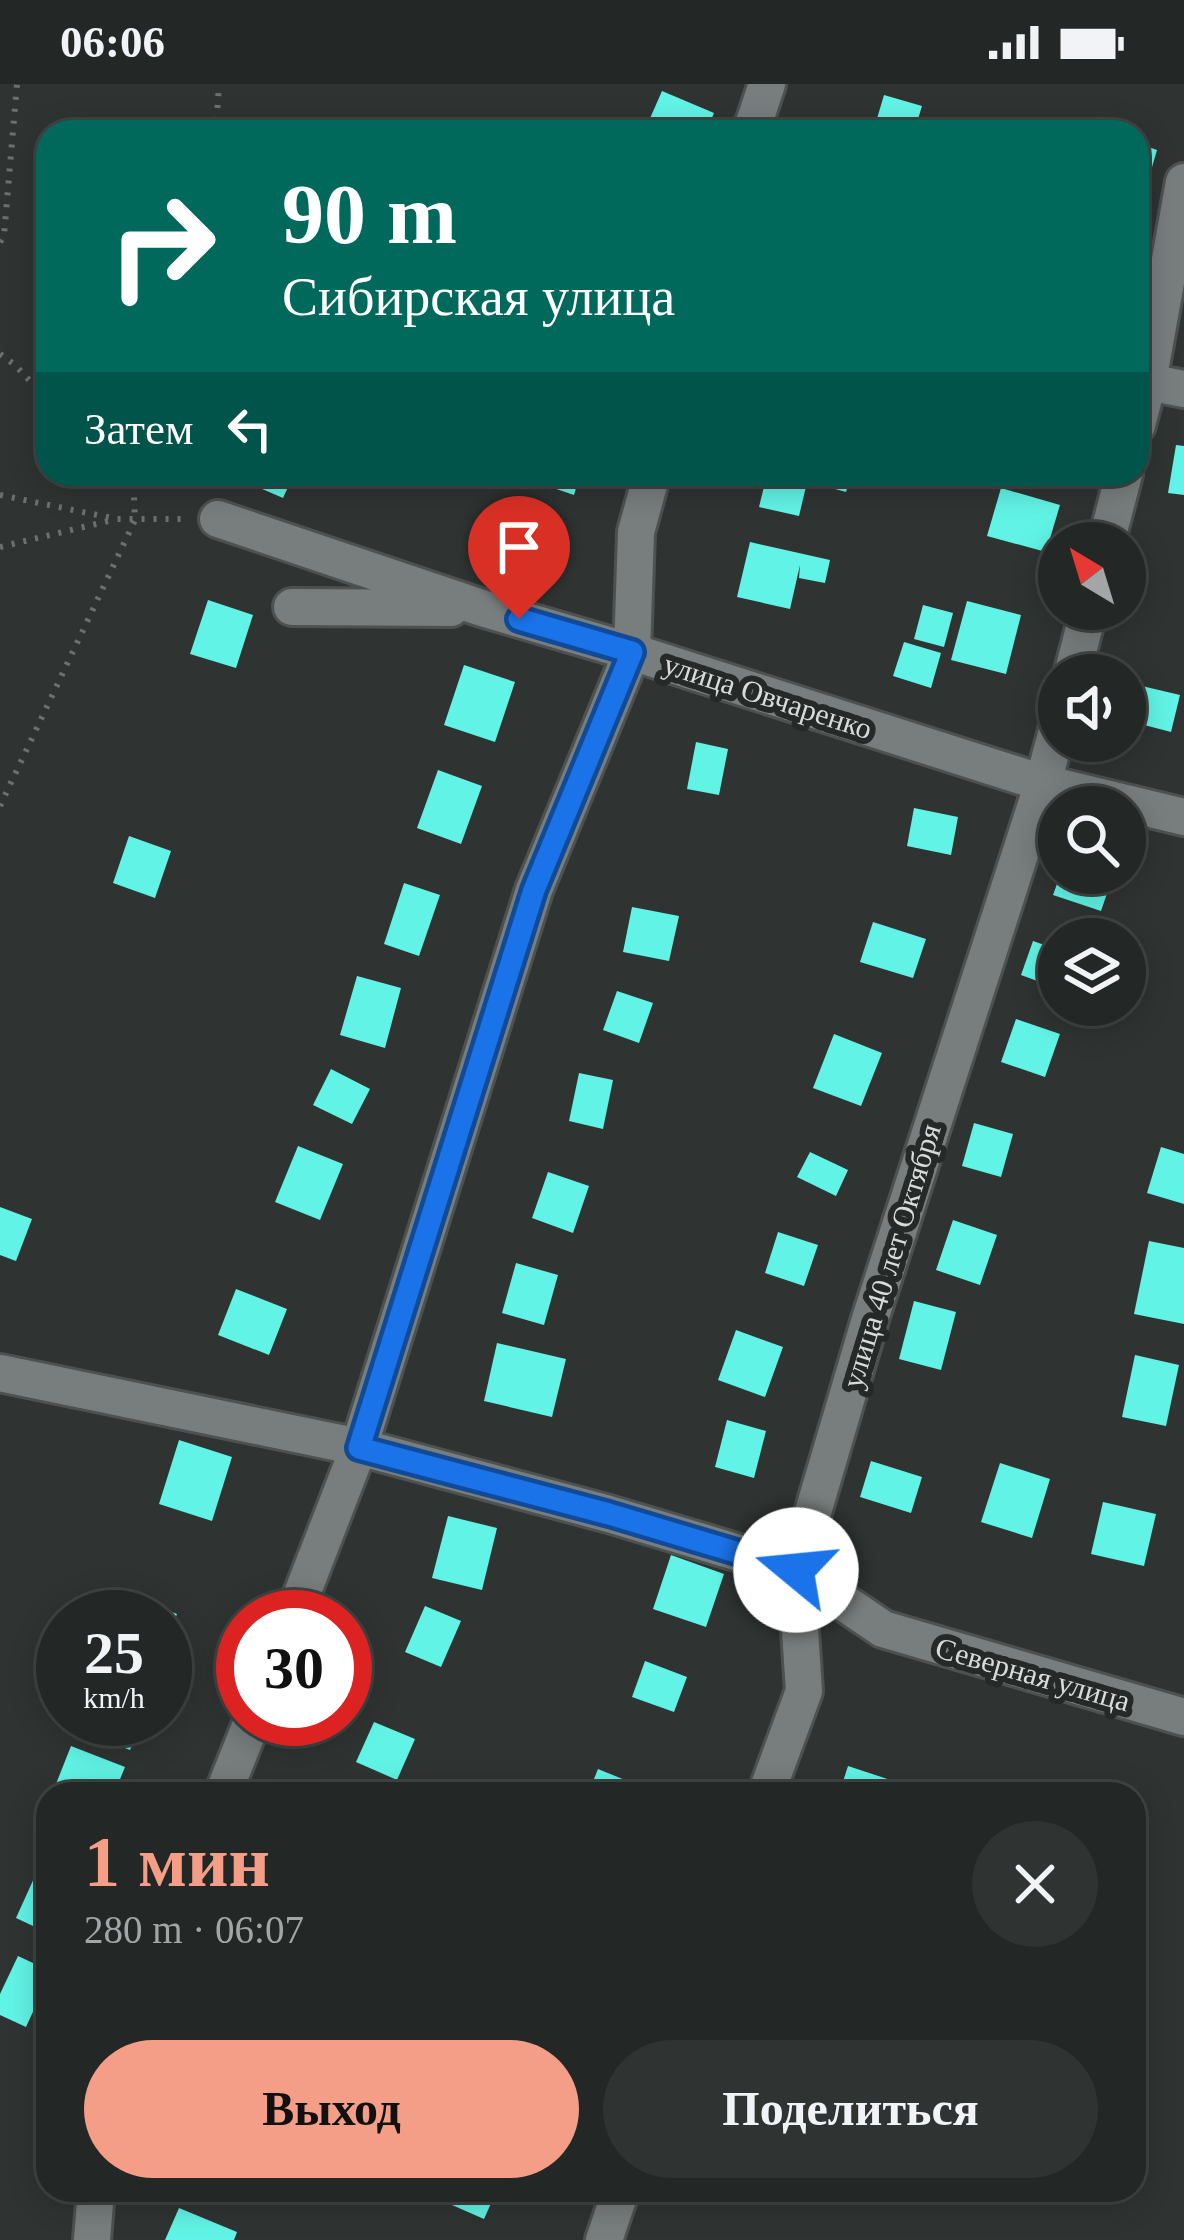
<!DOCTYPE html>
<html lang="ru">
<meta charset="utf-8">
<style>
:root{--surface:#232726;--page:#2f3332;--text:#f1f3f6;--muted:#a3a5a7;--line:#404443;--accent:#f49e87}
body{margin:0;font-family:"Times New Roman",serif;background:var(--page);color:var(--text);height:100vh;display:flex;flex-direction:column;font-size:45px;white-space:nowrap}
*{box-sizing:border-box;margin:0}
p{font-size:39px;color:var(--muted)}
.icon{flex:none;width:66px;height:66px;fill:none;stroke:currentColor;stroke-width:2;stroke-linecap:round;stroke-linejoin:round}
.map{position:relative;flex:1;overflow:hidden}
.sheet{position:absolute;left:36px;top:1698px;width:1110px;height:420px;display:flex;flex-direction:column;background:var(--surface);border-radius:36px;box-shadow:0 6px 30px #0003,0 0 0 3px var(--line)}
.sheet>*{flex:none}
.top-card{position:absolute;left:36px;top:36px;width:1113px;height:366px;border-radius:36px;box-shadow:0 6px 30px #0003,0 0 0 3px var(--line);background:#00695c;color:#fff;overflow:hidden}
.needle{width:78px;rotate:322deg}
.tools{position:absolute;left:1038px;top:438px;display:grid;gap:24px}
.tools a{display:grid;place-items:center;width:108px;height:108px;border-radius:50%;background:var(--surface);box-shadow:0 6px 30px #0003,0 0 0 3px var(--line);font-size:60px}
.speed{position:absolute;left:36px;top:1506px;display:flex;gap:24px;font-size:60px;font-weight:700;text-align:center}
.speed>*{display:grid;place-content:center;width:156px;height:156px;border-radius:50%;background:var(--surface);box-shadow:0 6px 30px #0003,0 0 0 3px var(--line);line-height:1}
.speed small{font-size:30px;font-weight:400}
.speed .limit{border:18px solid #d22;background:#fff;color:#111}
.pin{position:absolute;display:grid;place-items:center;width:102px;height:102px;color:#fff;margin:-123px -51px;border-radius:50% 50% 50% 0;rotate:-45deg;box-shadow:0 0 12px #0007}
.pin .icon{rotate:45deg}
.me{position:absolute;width:132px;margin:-66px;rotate:287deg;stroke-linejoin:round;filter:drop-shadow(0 0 9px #0008)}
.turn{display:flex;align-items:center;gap:42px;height:252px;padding:0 48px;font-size:54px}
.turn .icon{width:156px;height:156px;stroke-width:2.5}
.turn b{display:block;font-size:84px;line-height:102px}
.then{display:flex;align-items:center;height:114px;padding:0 48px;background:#0003;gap:24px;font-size:45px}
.round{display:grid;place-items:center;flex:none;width:126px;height:126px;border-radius:63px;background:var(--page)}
.summary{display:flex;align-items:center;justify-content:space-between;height:204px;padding:0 48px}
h1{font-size:72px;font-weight:700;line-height:90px;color:var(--accent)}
.button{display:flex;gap:24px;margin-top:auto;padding:24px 48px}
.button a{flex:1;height:138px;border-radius:72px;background:var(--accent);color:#111;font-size:48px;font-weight:700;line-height:138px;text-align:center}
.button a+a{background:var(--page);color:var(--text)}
.status{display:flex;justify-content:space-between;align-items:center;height:84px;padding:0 60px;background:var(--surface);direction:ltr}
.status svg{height:33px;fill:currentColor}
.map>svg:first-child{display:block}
</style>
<div class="status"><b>06:06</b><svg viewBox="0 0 49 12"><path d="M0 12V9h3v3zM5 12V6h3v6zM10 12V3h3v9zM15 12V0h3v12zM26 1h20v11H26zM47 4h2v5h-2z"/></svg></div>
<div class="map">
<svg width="1184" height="2156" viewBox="0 0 1184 2156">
<rect width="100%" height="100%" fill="#2f3433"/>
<g fill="#61f4e6">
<path d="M662,7l52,22 -8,19h-62z"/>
<path d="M884,11l38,11 -8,26h-41z"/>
<path d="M1137,59l20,7 -16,55 -4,-1z"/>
<path d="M1176,361l8,1v49l-16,-2z"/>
<path d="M241,390h53l-11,24 -44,-19z"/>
<path d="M512,390h68l-6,21z"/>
<path d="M767,390h42l-10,42 -40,-9z"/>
<path d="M820,390h31l-5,18 -29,-8z"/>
<path d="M1001,404l59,17 -14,47 -59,-16z"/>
<path d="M500,450l37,10 -5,17 -37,-10z"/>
<path d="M750,458l80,18 -5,23 -26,-5 1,-13 -10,44 -53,-12z"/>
<path d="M208,516l45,15 -17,53 -46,-14z"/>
<path d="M967,517l54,14 -15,59 -55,-14z"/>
<path d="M923,521l30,8 -9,34 -30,-8z"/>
<path d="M904,558l37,11 -10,35 -38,-12z"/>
<path d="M464,581l51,17 -20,60 -51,-17z"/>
<path d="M1125,598l55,13 -9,37 -46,-12z"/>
<path d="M696,658l32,7 -9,46 -32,-6z"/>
<path d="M438,686l44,16 -21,58 -44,-16z"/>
<path d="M914,724l44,9 -7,38 -44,-9z"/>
<path d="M129,752l42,15 -16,47 -42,-15z"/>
<path d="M1061,789h43l9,3 -12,35 -48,-16z"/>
<path d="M404,799l36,12 -21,61 -35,-12z"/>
<path d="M632,823l47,9 -10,45 -46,-9z"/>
<path d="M873,838l53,17 -13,39 -53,-16z"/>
<path d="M1033,857l26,9v39l-38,-14z"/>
<path d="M357,892l44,12 -16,60 -45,-13z"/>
<path d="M617,907l36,12 -14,40 -36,-13z"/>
<path d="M1016,935l44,15 -15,43 -44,-15z"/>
<path d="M834,950l48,19 -21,53 -48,-18z"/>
<path d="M331,985l39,20 -18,35 -39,-19z"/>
<path d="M579,989l34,7 -10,49 -34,-8z"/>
<path d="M974,1039l39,11 -12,43 -39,-11z"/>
<path d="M298,1062l45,18 -23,56 -45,-18z"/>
<path d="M1161,1063l23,7v50l-37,-11z"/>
<path d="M810,1068l38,18 -12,26 -39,-19z"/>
<path d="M548,1088l41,14 -16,47 -41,-15z"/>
<path d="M0,1123l32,12 -16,42 -16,-6z"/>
<path d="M953,1136l44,15 -17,50 -44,-15z"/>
<path d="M778,1148l40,13 -14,41 -39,-13z"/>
<path d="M1149,1157l35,7v76l-50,-10z"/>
<path d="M516,1179l42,12 -14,50 -42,-12z"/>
<path d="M236,1205l51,20 -18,46 -51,-20z"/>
<path d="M914,1217l42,11 -15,58 -42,-11z"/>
<path d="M736,1246l47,17 -18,50 -47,-17z"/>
<path d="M497,1259l69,16 -14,58 -68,-16z"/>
<path d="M1135,1271l44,10 -13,61 -44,-9z"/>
<path d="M727,1336l39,11 -12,47 -39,-11z"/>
<path d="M179,1356l53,17 -20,64 -53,-17z"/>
<path d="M871,1377l51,16 -11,36 -51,-16z"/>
<path d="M1000,1379l50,16 -18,59 -51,-16z"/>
<path d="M1103,1418l53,12 -12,52 -53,-12z"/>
<path d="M448,1432l49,12 -15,62 -50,-12z"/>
<path d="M671,1471l53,19 -18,53 -53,-18z"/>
<path d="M127,1511l50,19 -12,30v-27h-47z"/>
<path d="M425,1522l36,15 -20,46 -36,-15z"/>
<path d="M645,1577l42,16 -13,35 -42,-15z"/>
<path d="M82,1635h61l-13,31 -52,-20z"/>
<path d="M374,1638l41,17 -18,41 -41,-18z"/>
<path d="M71,1662l54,21 -11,27h-62z"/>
<path d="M848,1682l70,23 -2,5h-77z"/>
<path d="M598,1685l37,15 -4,10h-43z"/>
<path d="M40,1781l8,3v65l-32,-15z"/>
<path d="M18,1872l30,14v9l-22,48 -26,-12v-21z"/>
<path d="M439,2106h58l-13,29 -48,-21z"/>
<path d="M179,2124l58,24 -3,8h-69z"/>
</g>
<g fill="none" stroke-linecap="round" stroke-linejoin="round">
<defs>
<g id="street">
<path d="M751,48l16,-48"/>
<path d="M1148,298l36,7"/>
<path d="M1137,341l11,-43 36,-200"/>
<path d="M218,435l264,89 150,44 411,131 141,34"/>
<path d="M1106,459l18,-69"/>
<path d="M292,523l159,1"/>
<path d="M1072,591l17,-66"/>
<path d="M0,1289l359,74 250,67 187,56 87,59 301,88"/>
<path d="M293,1533l66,-170 175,-557 98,-238 4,-120 16,-58"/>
<path d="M223,1710l30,-75"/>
<path d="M766,1710l38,-103 -8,-121 74,-251 173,-536 16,-60"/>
<path d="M92,2156l4,-50"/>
<path d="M604,2156l17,-50"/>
</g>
</defs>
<use href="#street" stroke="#4d5150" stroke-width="42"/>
<g stroke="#6c706f" stroke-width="6" stroke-dasharray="3 9" stroke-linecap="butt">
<path d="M216,48l3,-48"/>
<path d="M0,158l4,-6 13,-152"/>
<path d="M0,270l15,11 33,35"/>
<path d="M0,411l117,24h69"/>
<path d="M0,463l113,-27"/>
<path d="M0,722l135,-286 -2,-46"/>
</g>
<use href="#street" stroke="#787e7d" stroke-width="36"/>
</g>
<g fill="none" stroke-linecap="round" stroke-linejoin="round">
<defs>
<path id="route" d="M519,535l113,33 -98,238 -175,558 250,66 187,56"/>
</defs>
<use href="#route" stroke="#114b97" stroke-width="30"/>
<use href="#route" stroke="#1a73e8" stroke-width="21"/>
</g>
<g text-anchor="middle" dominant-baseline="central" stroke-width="12" stroke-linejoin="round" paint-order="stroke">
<g font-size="30" fill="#d8dbda" stroke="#252a29">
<text transform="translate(768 612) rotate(18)">улица Овчаренко</text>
<text transform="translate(891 1172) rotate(-73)">улица 40 лет Октября</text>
<text transform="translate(1033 1590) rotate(16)">Северная улица</text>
</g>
</g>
</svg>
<div class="tools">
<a><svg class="needle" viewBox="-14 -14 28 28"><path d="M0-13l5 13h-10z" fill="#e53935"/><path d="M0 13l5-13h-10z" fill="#a3a5a7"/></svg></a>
<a><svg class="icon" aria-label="sound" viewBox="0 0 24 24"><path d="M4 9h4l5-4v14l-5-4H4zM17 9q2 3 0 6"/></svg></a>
<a><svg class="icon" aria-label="search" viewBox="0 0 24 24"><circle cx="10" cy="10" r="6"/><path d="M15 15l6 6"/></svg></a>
<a><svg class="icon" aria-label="layers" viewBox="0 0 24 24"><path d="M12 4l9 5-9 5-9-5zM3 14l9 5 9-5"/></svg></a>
</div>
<div class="speed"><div>25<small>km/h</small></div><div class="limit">30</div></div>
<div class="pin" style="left:519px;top:535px;background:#d93025"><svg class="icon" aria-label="arrive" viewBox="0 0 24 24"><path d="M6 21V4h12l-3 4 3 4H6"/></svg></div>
<svg class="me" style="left:796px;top:1486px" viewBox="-20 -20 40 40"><circle r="19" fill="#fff"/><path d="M0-13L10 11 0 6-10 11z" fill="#1a73e8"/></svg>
<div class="top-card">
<div class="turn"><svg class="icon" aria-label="right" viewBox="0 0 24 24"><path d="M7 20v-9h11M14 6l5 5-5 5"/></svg><div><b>90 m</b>Сибирская улица</div></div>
<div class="then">Затем<svg class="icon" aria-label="left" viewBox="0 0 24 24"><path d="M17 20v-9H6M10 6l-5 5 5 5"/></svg></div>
</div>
<section class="sheet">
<div class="summary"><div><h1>1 мин</h1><p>280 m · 06:07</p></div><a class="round"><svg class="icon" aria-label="close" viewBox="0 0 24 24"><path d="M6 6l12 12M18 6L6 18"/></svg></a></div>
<div class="button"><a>Выход</a><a>Поделиться</a></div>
</section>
</div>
